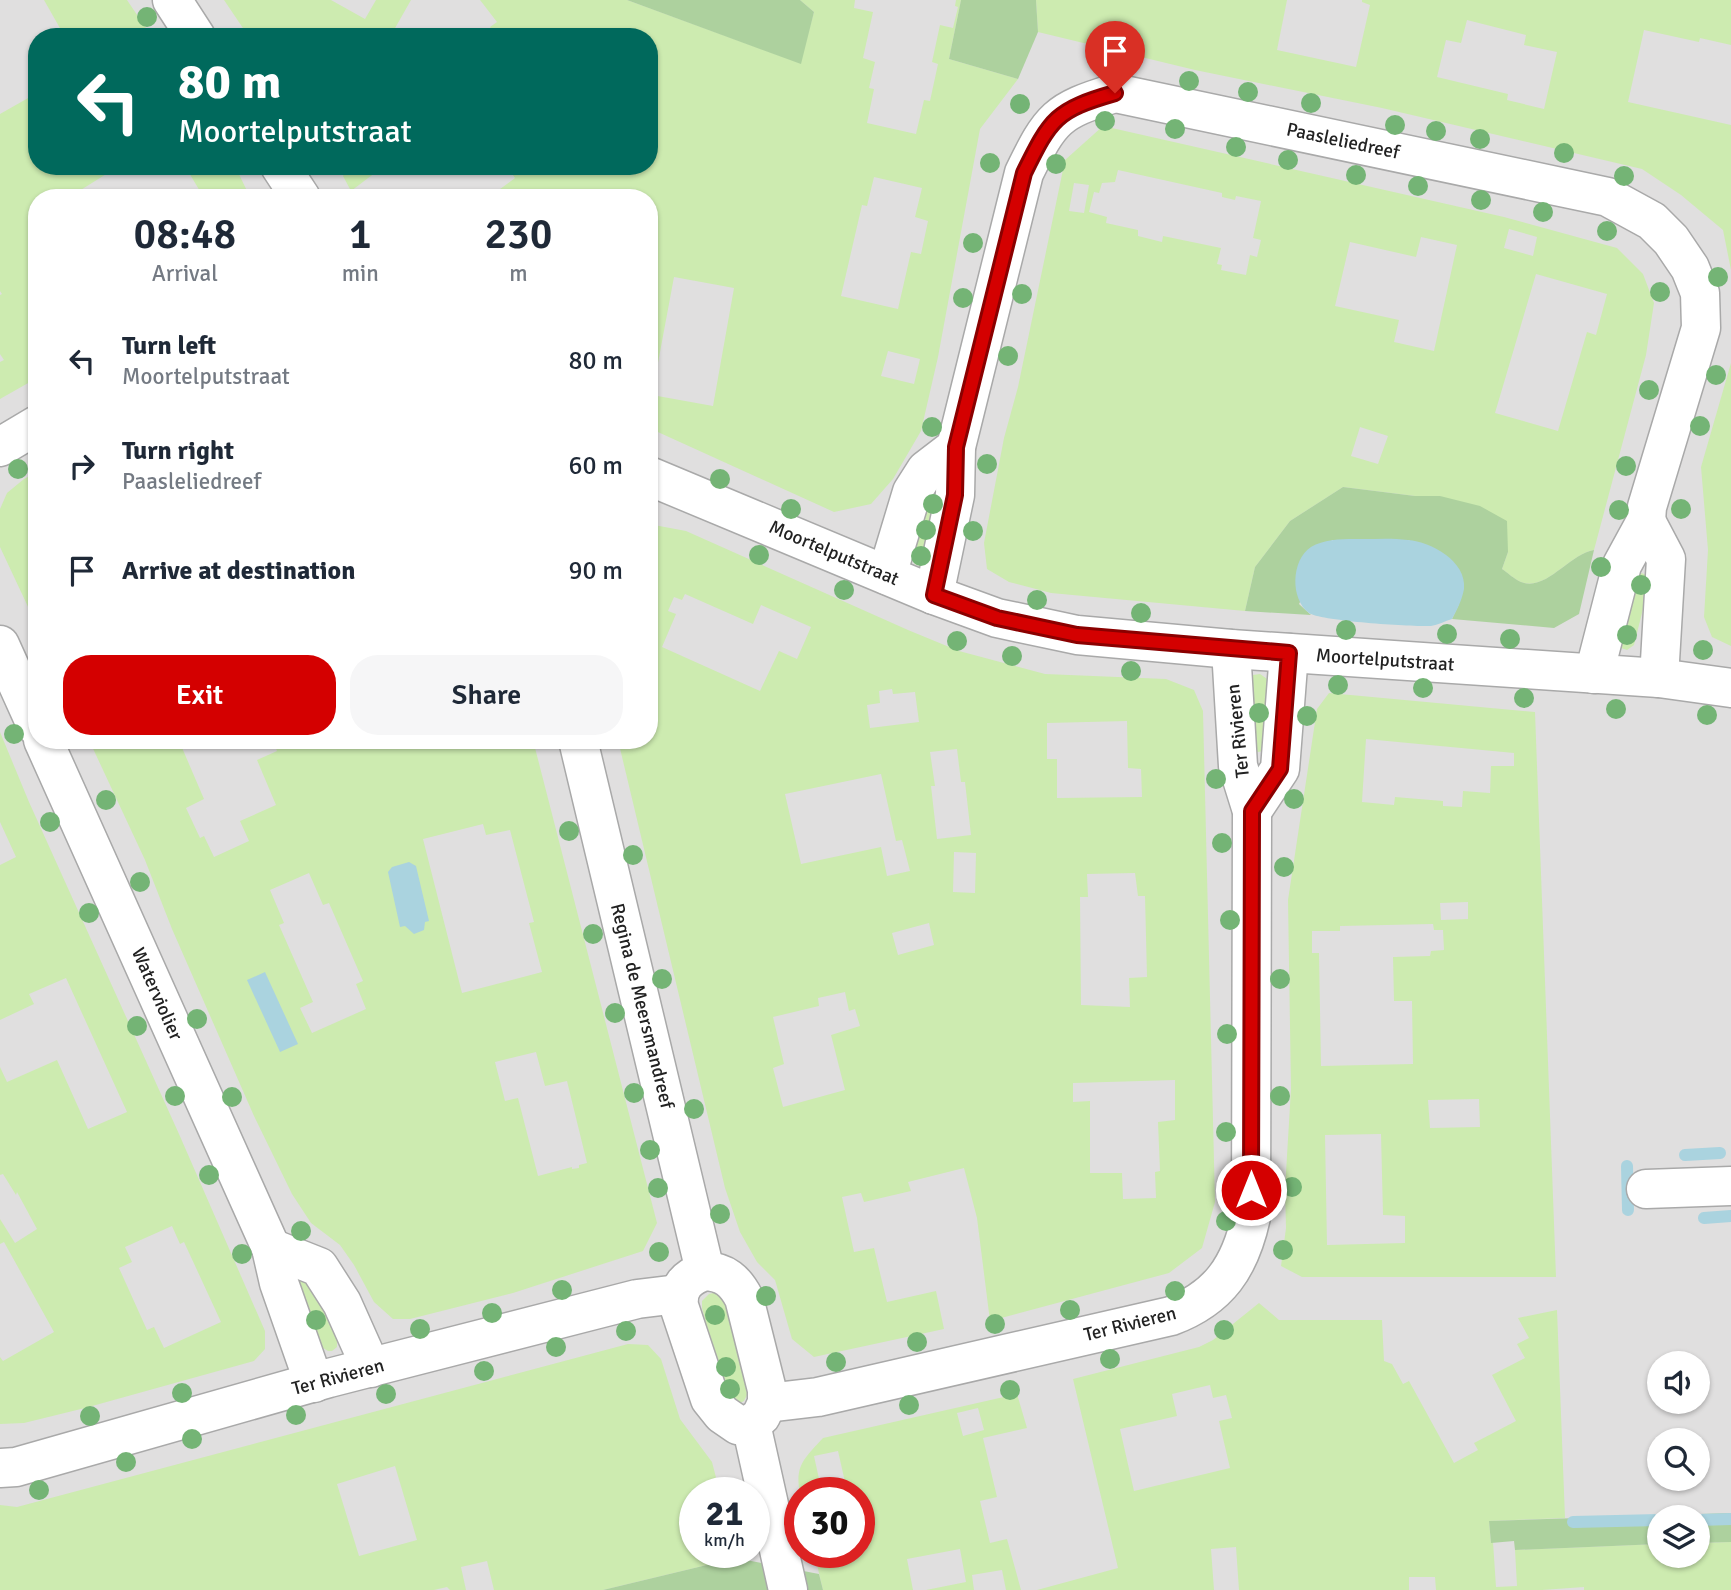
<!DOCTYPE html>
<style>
:root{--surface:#fff;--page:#f6f6f7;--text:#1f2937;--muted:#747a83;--accent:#d40000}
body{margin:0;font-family:Signika,sans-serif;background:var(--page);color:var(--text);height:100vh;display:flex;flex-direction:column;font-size:26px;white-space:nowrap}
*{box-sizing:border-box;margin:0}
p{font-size:23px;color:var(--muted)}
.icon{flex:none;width:38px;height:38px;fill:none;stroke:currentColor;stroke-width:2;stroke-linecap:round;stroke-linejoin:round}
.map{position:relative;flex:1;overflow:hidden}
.sheet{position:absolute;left:28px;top:189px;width:630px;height:560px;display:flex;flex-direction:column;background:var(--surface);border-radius:28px;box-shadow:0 2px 5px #0004}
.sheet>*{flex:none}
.hud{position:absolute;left:28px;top:28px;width:630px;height:147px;border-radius:28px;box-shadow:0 2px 5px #0004;background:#00695c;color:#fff;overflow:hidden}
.controls{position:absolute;left:1647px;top:1351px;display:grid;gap:14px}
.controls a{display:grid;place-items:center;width:63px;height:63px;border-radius:50%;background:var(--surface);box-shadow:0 2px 5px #0004;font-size:35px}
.speed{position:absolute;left:679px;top:1477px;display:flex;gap:14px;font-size:35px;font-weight:700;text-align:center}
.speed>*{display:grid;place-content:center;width:91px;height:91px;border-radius:50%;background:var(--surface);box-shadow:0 2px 5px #0004;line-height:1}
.speed small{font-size:18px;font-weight:400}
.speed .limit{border:10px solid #d22;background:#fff;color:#111}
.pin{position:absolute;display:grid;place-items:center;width:60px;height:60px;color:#fff;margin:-72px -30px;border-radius:50% 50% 50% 0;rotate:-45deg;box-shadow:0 0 7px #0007}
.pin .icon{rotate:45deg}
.me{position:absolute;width:77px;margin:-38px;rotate:0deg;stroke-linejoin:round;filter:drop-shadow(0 0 5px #0008)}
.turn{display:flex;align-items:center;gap:24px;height:147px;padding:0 35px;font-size:32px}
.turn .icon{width:91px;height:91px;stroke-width:2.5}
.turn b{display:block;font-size:49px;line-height:60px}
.eta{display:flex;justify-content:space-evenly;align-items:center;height:119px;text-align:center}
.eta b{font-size:42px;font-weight:600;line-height:49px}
.action{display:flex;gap:14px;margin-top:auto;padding:14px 35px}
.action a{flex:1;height:80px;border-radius:28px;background:var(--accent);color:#fff;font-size:28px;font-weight:600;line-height:80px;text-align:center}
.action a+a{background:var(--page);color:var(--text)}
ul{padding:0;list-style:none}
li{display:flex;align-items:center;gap:21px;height:105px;padding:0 35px}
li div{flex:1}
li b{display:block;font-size:26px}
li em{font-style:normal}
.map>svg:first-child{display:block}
</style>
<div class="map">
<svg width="1731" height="1590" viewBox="0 0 1731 1590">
<rect width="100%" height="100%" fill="#f2efe9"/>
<path fill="#e0dfdf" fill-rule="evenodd" d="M0,0h1731v1590h-1731zM37,37h612v129h-612zM37,198h612v542h-612zM1659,1363h39v39h-39zM1659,1440h39v39h-39zM695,1493h59v59h-59zM800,1493h59v59h-59zM1659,1517h39v39h-39z"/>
<g fill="#cdebb0" fill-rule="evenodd">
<path d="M44,0h83l25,37h-87z"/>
<path d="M224,0h107l34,19 11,-19h35l-21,37h-141z"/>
<path d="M480,0h147l173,63 14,-51 -14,-12h55l-1,8 19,4 -10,46 12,4 -6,26 5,1 -7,34 49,11 8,-34 6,1 8,-37 -6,-2 8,-37 13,3 5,-21 -3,-1 1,-6h5l-12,59 69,20 -38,50 -42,228 -17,74 -28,48 -22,25 -37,8 -185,-84v-230h-161l27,-20 -8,-12h142v-129h-152l-7,-10 7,-5zM874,177l48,11 -7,29 13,4 -7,33 -10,-2 -13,57 -57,-13 21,-91 5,1zM674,277l60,11 -21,118 -61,-11zM888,351l32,8 -6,25 -33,-8z"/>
<path d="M1036,0h251l-10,50 79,17 14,-62 -8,-3v-2h369v45l-31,-7 -1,4 -55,-12 -16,72 103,23v145l-8,-40 -42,-35 -39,-26 -260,-61 -187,-38 -157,-38zM1467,20l59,15 -2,10 33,7 -13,57 -37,-9 1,-6 -71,-17 9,-37 15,3z"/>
<path d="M37,93v73h82l-51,32h-31v180l-37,21v-37l4,-2 -4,-6v-59l2,-1 -2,-3v-177z"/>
<path d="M1103,126l401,91 113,31 26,26 11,29 -8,52 -52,195c-25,4 -48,42 -73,32 -7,-3 -13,-9 -19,-13l6,-17 -68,-56h-25l-72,-9 -53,34 -35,46 -10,44 -194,-18 -42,-11 -22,-13 -3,-26 20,-105 14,-51 47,-227zM1118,170l104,23v4l13,3 1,-4 25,5 -8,37 8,2 -4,17 -7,-2 -4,20 -25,-5 1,-5 -5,-1 4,-16 -58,-12 -1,6 -24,-6v-6l-32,-7 1,-6 -18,-5 5,-20 5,1 3,-10 13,-1zM1074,183l15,2 -5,28 -15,-2zM1509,229l28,8 -4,19 -29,-8zM1421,237l36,8 -23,106 -40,-9 5,-22 -64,-14 15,-64 66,15zM1536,274l71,20 -11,41 -9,-3 -29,99 -63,-18zM1360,427l28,9 -10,28 -27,-8z"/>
<path d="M185,166h50l14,29 -2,3h-43z"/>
<path d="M348,166h36l-33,25 -8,-15z"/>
<path d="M1731,363v283l-19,-9 -8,-20 4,-67 -7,-83z"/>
<path d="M37,472v154l-37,-79v-38l7,-16 17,-14z"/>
<path d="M931,492l7,1 -15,73 -7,-1 -5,-6z"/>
<path d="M654,525l32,6 222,99 51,21 86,23 121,5 28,11 9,21 12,491 -13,46 -33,25 -179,48 -13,-103 -13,-50 -56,14 3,9 -47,11 -3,-9 -19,4 12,55 20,-4 13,54 49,-11 8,38 -130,28 -22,-18 -17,-59 -18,-18 -17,-30 -15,-44 -107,-448h31v-214zM685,594l68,30 8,-19 50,22 -14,32 -18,-8 -19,40 -98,-44 14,-33 -8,-3 6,-14 8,3zM892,689l1,5 22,-2 4,30 -49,6 -3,-23 13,-2 -1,-12zM1127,721l1,47 13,1 1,28 -85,1v-39h-10v-36zM957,749l4,33h4l6,53 -34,4 -6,-53h4l-5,-34zM881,774l15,67 6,-1 8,31 -23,5 -6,-29 -80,17 -16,-70zM954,852l22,1 -1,40 -22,-1zM1135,873l3,23h7l2,81 -18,1 1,29 -49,-2 -1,-108h8l-1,-23zM929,923l5,22 -36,10 -6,-22zM845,992l4,19 6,-2 5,17 -29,9 14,55 -62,17 -10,-39 11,-4 -11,-47 46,-11 -1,-8zM1175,1080v40l-17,2 2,49 -5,1 1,26 -33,1 -1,-26h-32v-72l-17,1v-19z"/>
<path d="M1641,573l6,2 3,6 -16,64 -7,5 -6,-2 -5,-7 17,-64z"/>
<path d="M1260,674l10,7 -7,70 -5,1 -6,-2 -2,-69 3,-6z"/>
<path d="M1329,693l206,19 21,565h-254l-21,-11 5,-38 -1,-39 6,-100 -3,-189 29,-191zM1366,739l148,14v13h-23l-1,27 -27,-2 -1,16 -19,-1v-5l-48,-4 -1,8 -32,-3zM1468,902v17l-27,1 -1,-17zM1433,924l1,6h9l1,20 -13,1 -1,5 -37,1 1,44h18l1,63 -92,2 -2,-113h-7v-22h28v-5zM1479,1099l1,28 -50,1 -2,-28zM1381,1134l2,81 22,1v27l-78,2 -2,-110z"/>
<path d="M0,732l29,70 150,332 86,197v18l-11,12 -169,47 -61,15 -24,1v-67l3,4 51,-29 -50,-90 -4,2v-25l15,24 22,-14 -20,-37 -1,3 -13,-21 -3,1v-108l7,15 50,-22 31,69 39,-17 -61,-134 -37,16 5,10 -34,16v-155l16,-8 -16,-35zM172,1226l8,18 4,-2 37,80 -57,26 -10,-21 -7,3 -28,-62 13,-6 -7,-15z"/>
<path d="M89,740h85l2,4 4,-1 24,56 -18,9 14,30 4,-2 10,21 35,-16 -9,-20 36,-16 -19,-45 20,-9 -4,-11h260l124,483 -14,28 -130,42 -103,26h-17l-19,-17 -20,-37 -14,-20 -29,-22 -19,-29 -38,-78 -82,-187 -27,-69zM483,824l3,11 24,-5 24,92 -5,1 13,49 -80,21 -39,-154zM309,873l14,32 6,-2 34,78 -7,3 10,25 -54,24 -12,-25 13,-6 -34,-77 5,-2 -14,-33zM536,1052l9,34 22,-5 20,82 -8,2v3l-7,1v-2l-34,9 -20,-78 -13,3 -10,-39z"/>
<path d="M300,1279l15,9 22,51v8l-5,4h-4l-8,-5 -23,-61z"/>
<path d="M717,1292l11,13 20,88 -4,8 -6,3 -14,-11 -22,-85v-7l7,-7z"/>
<path d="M1259,1303l20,17h103l2,41 8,3 11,20 6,-3 45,82 24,-13 -4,-7 42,-22 -24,-46 33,-17 -8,-14 12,-6 -11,-20 39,-8 8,208 -76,3 2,22 2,-1 3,45 21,-1 -2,-36 144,-6v12h39v-13l33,-1v48h-147v-3l-42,3h-106l-1,-13h-26v13h-170l-3,-43 -25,2 3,41h-177l81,-22 -45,-189 126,-32 14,-7zM1210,1385l3,13 13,-3 6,23 -13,3 11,47 -96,23 -14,-62 57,-13 -5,-22z"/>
<path d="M628,1344l20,1 13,14 19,60 32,43 8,31h-25v59h40l1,6 -133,32h-109l-7,-29 -26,6 5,23h-16l-3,-3 -13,3h-434v-85l17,2zM395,1466l22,74 -58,16 -22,-72z"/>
<path d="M1017,1394l10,34 -44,10 14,59 -17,4 10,42 17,-4 14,51h-15l-4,-20 -30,5 2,15h-48l40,-8 -6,-33 -53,10 6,31h-90l-9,-38h45v-59h-59c-6,-28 6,-36 23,-55zM978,1408l6,22 -21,6 -6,-23zM838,1451l7,31 -24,6 -7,-32z"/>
</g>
<g fill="#add19e">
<path d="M627,0h173l14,12 -13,52z"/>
<path d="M961,0h75l2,32 -20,47 -69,-20z"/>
<path d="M1343,487l72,9h25l40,10 27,15 1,31 -6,17c6,4 12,10 19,13 25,10 48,-28 73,-32l-15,64 -25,14 -102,-9 7,-15 -50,-64h-77l-33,64 12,11 -66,-4 10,-44 35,-46z"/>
<path d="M1731,1513v29l-33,1v-26h-39v27l-144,6 -1,-9 -23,2 -2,-22z"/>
<path d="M736,1558l83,16 4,16h-220z"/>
</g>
<g fill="#aad3df">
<path d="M1364,539c14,0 29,-1 44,1 23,2 59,21 56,49 -2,11 -7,21 -12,30 -7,2 -14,6 -21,7 -17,1 -111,-5 -122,-13 -19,-14 -18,-53 2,-66 15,-9 36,-8 53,-8z"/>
<path d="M409,862l7,4 13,55 -4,1 -1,8 -10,4 -9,-8 -5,1 -12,-55 4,-5z"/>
<path d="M265,972l33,72 -18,8 -33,-72z"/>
</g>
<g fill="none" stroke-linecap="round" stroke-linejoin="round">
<g stroke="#aad3df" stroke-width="12">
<path d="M1685,1155l35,-2"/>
<path d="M1627,1166l1,44"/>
<path d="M1704,1218l27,-2"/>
<path d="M1698,1520l33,-1"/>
<path d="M1573,1522l86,-2"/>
</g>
<defs>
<g id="minor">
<path d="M172,0l24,37"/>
<path d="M280,166l21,32"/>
<path d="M0,447l37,-22"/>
<path d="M649,476l285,119 63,23 80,17 154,14 428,29 72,10"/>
<path d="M1646,521l20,38 -7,119"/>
<path d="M887,575l25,-83 14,-22 30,-23"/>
<path d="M934,595l21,-100 1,-48 68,-274c27,-55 32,-62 91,-80l493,104 44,24 19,19 19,28 10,25 1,35 -54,179 -1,14 -24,44 -28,109"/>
<path d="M0,645l37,82"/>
<path d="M43,740l228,508 8,35 35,100"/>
<path d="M578,740l127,531"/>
<path d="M1252,811l28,-42 9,-116"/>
<path d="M1646,1189l85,-3"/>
<path d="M271,1248l48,19 23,36 29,65"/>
<path d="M705,1271c20,1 30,10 39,27l23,92v13l-6,13 -10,8 -13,1 -16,-11 -12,-15 -31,-93c-2,-19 8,-29 26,-35z"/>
<path d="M767,1403l51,-6 353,-81c48,-18 69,-49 80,-99l1,-406 -14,-45 -7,-117"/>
<path d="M751,1424l37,166"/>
<path d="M0,1468l16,-1 313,-89 308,-79 41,-5"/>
</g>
</defs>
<use href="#minor" stroke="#a9a9a9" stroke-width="41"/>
<use href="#minor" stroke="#fff" stroke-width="38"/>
</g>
<g fill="#74b475">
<circle cx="147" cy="17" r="10"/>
<circle cx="1111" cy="65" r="10"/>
<circle cx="1189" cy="81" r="10"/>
<circle cx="1248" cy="92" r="10"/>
<circle cx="1311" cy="103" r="10"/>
<circle cx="1020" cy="104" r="10"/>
<circle cx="1105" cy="121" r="10"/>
<circle cx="1395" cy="125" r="10"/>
<circle cx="1175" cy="129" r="10"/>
<circle cx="1436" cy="131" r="10"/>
<circle cx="1480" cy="139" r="10"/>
<circle cx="1236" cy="147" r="10"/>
<circle cx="1564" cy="153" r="10"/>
<circle cx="1288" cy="160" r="10"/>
<circle cx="990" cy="163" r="10"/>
<circle cx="1056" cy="164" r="10"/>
<circle cx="1356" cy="175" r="10"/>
<circle cx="1624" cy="176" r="10"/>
<circle cx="1418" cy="186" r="10"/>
<circle cx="1481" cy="200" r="10"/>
<circle cx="1543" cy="212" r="10"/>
<circle cx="1607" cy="231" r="10"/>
<circle cx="973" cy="243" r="10"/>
<circle cx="1718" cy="277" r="10"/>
<circle cx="1660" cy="292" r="10"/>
<circle cx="1022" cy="294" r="10"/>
<circle cx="963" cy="298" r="10"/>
<circle cx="1008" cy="356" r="10"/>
<circle cx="1716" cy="375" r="10"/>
<circle cx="1649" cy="390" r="10"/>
<circle cx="1700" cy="426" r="10"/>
<circle cx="932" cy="427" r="10"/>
<circle cx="987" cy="464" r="10"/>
<circle cx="1626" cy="466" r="10"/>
<circle cx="18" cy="469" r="10"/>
<circle cx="720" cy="479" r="10"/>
<circle cx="933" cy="504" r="10"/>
<circle cx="791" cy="509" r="10"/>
<circle cx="1681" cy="509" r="10"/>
<circle cx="1619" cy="510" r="10"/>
<circle cx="926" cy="530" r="10"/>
<circle cx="973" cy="531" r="10"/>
<circle cx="759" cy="555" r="10"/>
<circle cx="921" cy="556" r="10"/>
<circle cx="1601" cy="567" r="10"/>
<circle cx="1641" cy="585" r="10"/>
<circle cx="844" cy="590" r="10"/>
<circle cx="1037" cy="600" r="10"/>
<circle cx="1141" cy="613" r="10"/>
<circle cx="1346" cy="630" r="10"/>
<circle cx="1447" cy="634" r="10"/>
<circle cx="1627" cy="635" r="10"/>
<circle cx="1510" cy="639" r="10"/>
<circle cx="957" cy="641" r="10"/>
<circle cx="1703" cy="650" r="10"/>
<circle cx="1012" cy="656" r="10"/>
<circle cx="1131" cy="671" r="10"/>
<circle cx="1338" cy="685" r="10"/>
<circle cx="1423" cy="688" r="10"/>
<circle cx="1524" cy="698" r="10"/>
<circle cx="1616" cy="709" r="10"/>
<circle cx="1259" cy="713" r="10"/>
<circle cx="1707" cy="715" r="10"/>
<circle cx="1307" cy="716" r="10"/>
<circle cx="14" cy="734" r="10"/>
<circle cx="1216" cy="779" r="10"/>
<circle cx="1294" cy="799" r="10"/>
<circle cx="106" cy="800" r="10"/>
<circle cx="50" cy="822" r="10"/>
<circle cx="569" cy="831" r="10"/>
<circle cx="1222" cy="843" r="10"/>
<circle cx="633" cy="855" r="10"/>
<circle cx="1284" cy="867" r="10"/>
<circle cx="140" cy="882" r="10"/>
<circle cx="89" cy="913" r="10"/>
<circle cx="1230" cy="920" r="10"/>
<circle cx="593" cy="934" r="10"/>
<circle cx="662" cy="979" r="10"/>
<circle cx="1280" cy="979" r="10"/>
<circle cx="615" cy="1013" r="10"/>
<circle cx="197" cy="1019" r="10"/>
<circle cx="137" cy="1026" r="10"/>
<circle cx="1227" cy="1034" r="10"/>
<circle cx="634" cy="1093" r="10"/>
<circle cx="175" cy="1096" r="10"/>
<circle cx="1280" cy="1096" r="10"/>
<circle cx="232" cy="1097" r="10"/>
<circle cx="694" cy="1109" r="10"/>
<circle cx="1226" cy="1132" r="10"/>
<circle cx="650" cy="1150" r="10"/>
<circle cx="209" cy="1175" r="10"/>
<circle cx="1292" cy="1187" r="10"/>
<circle cx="658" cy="1188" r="10"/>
<circle cx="720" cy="1214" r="10"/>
<circle cx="1226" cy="1221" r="10"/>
<circle cx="301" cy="1231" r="10"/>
<circle cx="1283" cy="1250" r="10"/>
<circle cx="659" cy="1252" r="10"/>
<circle cx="242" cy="1254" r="10"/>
<circle cx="562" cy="1290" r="10"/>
<circle cx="1175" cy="1291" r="10"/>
<circle cx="766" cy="1296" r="10"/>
<circle cx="1070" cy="1310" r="10"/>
<circle cx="492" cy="1313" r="10"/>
<circle cx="715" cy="1315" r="10"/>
<circle cx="316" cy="1320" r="10"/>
<circle cx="995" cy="1324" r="10"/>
<circle cx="420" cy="1329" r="10"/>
<circle cx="1224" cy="1330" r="10"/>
<circle cx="626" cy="1331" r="10"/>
<circle cx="917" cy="1342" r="10"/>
<circle cx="556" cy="1347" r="10"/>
<circle cx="1110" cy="1359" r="10"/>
<circle cx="836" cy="1362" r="10"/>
<circle cx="726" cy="1367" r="10"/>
<circle cx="484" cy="1371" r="10"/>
<circle cx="730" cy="1389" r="10"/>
<circle cx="1010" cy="1390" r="10"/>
<circle cx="182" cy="1393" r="10"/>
<circle cx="386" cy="1394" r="10"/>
<circle cx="909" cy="1405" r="10"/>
<circle cx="296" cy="1415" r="10"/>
<circle cx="90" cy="1416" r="10"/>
<circle cx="192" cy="1439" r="10"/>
<circle cx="126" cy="1462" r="10"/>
<circle cx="39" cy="1490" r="10"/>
</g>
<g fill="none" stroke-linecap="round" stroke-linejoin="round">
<defs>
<path id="route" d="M1115,93c-59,17 -64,25 -91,80l-68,274 -1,48 -21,100 63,23 80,17 212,18 -9,116 -28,42 -1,379"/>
</defs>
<use href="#route" stroke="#8a0000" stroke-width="18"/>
<use href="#route" stroke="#d40000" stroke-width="12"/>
</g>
<g text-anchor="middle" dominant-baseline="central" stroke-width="5" stroke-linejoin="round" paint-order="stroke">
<g font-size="19" fill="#222" stroke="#fff">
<text transform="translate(1343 141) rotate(12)">Paasleliedreef</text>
<text transform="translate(834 553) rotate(23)">Moortelputstraat</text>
<text transform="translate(1385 660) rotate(4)">Moortelputstraat</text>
<text transform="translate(1238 731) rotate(-96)">Ter Rivieren</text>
<text transform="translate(157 994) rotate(66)">Waterviolier</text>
<text transform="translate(642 1006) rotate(76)">Regina de Meersmandreef</text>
<text transform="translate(1130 1324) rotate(-14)">Ter Rivieren</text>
<text transform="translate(338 1377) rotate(-15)">Ter Rivieren</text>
</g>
</g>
</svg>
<div class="controls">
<a><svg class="icon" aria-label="sound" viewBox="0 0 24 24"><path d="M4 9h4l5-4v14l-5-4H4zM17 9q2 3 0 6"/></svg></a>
<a><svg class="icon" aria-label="search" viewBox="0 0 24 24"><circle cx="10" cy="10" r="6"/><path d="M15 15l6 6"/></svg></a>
<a><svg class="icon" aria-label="layers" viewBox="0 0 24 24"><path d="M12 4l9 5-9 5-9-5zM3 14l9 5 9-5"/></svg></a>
</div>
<div class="speed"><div>21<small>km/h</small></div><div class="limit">30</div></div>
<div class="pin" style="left:1115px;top:93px;background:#d93025"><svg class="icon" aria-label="arrive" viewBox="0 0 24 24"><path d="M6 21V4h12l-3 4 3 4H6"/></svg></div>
<svg class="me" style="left:1251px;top:1190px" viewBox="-20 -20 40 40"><circle r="17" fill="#d40000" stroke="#fff" stroke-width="3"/><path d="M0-11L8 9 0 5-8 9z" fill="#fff"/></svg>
<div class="hud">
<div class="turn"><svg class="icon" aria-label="left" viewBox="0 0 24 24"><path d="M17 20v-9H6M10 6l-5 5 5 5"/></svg><div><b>80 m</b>Moortelputstraat</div></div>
</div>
<section class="sheet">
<div class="eta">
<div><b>08:48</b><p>Arrival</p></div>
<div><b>1</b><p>min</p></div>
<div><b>230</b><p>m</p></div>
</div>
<ul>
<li><svg class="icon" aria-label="left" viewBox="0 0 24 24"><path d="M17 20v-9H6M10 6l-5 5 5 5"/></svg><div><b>Turn left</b><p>Moortelputstraat</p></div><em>80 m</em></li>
<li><svg class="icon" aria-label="right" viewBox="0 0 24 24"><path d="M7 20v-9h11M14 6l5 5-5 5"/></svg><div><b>Turn right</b><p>Paasleliedreef</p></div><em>60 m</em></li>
<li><svg class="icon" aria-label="arrive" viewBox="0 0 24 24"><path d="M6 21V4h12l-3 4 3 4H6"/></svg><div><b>Arrive at destination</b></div><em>90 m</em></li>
</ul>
<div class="action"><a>Exit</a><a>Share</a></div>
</section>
</div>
